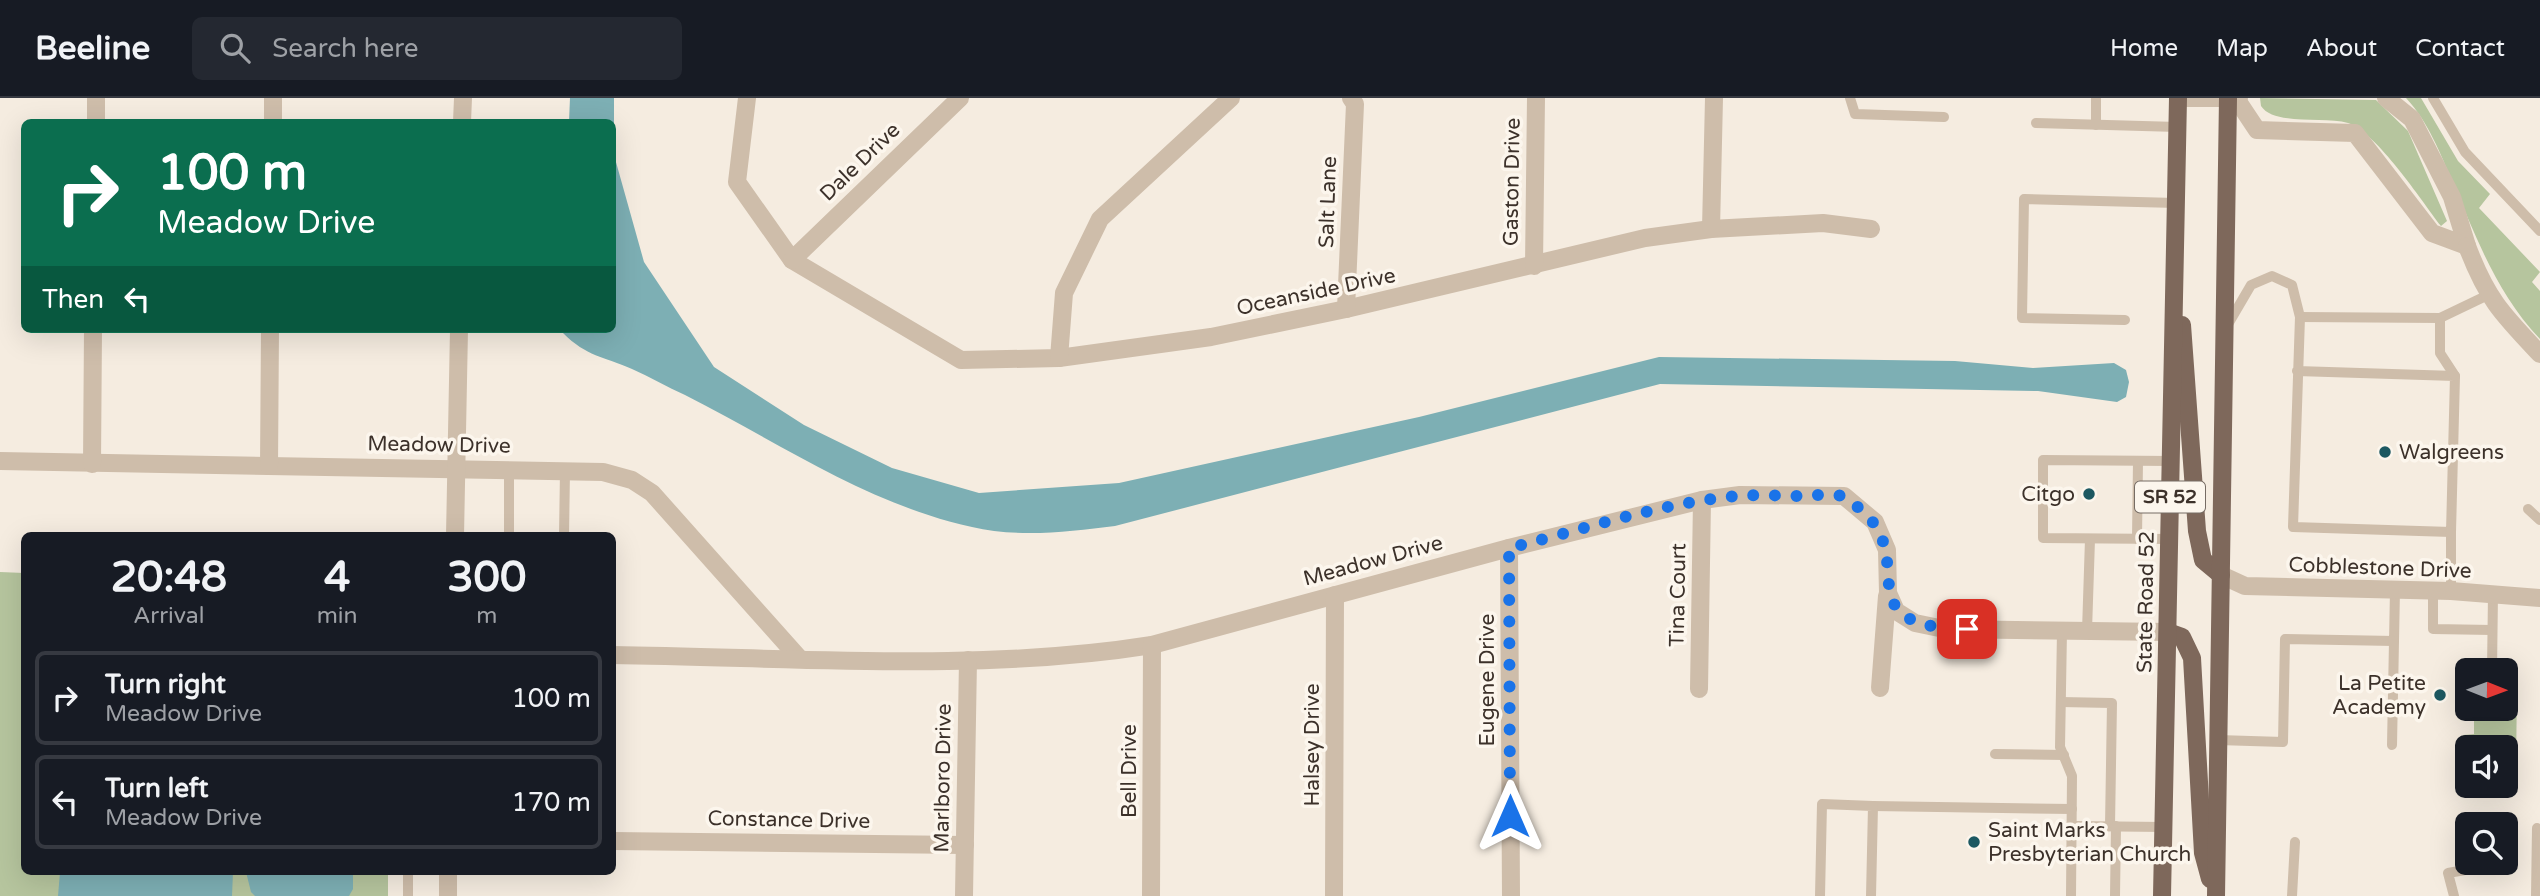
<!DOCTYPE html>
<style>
:root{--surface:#171b24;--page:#242831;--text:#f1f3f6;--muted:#9ea1a6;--line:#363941}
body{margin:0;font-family:"Varela Round",sans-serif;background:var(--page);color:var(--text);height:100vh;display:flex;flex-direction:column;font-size:26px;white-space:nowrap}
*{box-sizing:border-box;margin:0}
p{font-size:23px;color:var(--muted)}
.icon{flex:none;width:38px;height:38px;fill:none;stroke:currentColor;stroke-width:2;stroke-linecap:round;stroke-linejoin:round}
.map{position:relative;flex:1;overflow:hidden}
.drawer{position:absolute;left:21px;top:434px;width:595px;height:343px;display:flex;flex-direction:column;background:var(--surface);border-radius:10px;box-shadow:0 7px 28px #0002}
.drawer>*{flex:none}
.banner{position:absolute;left:21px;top:21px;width:595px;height:214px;border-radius:10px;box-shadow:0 7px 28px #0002;background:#0b6e4f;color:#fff;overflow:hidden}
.needle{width:46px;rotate:91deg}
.controls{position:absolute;left:2455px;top:560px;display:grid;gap:14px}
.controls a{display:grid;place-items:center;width:63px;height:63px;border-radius:10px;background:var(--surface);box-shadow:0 7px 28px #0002;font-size:35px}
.pin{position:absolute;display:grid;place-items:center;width:60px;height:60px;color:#fff;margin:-30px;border-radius:14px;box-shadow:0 4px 10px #0006}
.me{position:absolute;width:77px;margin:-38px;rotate:0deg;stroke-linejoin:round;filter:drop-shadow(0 0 5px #0008)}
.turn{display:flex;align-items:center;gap:24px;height:147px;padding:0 21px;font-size:32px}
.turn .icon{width:91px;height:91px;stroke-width:2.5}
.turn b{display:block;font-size:49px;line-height:60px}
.then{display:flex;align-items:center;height:66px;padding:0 21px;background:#0003;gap:14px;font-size:26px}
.eta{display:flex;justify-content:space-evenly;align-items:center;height:119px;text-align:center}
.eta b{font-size:42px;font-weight:700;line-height:49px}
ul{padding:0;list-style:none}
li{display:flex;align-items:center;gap:21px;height:94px;margin:0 14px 10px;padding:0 7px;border:4px solid var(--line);border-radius:10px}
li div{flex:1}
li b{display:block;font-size:26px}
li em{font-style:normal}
header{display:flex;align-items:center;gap:42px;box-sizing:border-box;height:98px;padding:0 35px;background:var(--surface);border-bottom:2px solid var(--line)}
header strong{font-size:33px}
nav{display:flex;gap:38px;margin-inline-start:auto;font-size:24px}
.search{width:490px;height:63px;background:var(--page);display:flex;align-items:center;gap:18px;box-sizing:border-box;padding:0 24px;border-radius:10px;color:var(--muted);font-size:26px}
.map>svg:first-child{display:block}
</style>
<header>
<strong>Beeline</strong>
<div class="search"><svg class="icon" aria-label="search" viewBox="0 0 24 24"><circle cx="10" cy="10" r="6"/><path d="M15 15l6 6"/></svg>Search here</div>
<nav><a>Home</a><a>Map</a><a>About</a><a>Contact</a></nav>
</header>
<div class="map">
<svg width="2540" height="798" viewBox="0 0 2540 798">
<rect width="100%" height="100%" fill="#f5ece0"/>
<g fill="#b6c59e">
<path d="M2260,0l116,2 32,31 39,90 -6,5c-20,-26 -64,-93 -93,-103 -24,-7 -74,3 -87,-17z"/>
<path d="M2406,0h15l37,63 32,33 -11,14 61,64 -8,10 8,9v48c-43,-45 -63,-100 -87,-156 -13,-30 -24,-60 -47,-85z"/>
<path d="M0,474l24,1v299h364v24h-388z"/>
<path d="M2506,583h11l-1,92h-10v-26h-38l-1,25h-5l1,-37 11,-1v-25h32z"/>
</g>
<g fill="#7dafb4">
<path d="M570,0h44v57l30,107 70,105 90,58 88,43 87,25 140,-10 300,-66 240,-60 296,4 78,7 81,-5 12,7 3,12 -3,15 -9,5 -79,-11 -378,-7 -545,142c-39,5 -81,10 -121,5 -112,-17 -210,-86 -309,-136 -18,-8 -35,-18 -53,-26 -29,-13 -45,-12 -69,-36v-4h49v-207h-43z"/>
<path d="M60,774h173l-1,24h-174z"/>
<path d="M246,774h107v17l-4,7h-94l-4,-4z"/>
</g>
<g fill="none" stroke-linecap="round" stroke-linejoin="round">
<g stroke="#cebdaa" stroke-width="10">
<path d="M1850,0l5,16 89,3"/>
<path d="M2096,0v27"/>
<path d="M2433,0l32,54 75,79"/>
<path d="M2036,25l142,4"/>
<path d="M2300,219l140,1"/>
<path d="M2125,222l-103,-2 2,-119 152,4"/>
<path d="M2227,228l24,-41 21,-9 20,9 8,32 -7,210 158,5 4,-156 -158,-5"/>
<path d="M2455,278l-15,-23v-35l48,-23"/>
<path d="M2528,411l12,11"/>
<path d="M509,438v-67"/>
<path d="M564,438l1,-65"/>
<path d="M2137,441l1,-78"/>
<path d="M2169,441l-126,-1v-78l128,1"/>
<path d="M2433,493v38l59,1"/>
<path d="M2451,493v-59"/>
<path d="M2062,533l-2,116 12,29 -1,120"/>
<path d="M2087,533l3,-92"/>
<path d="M2492,572l1,-76"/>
<path d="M2061,604l51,1 -2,123"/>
<path d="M2218,642l65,2 2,-103 109,2 1,-51"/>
<path d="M2392,647l2,-104"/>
<path d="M1995,656l69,1"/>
<path d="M1873,708l199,3"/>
<path d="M2072,728l92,1"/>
<path d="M408,798v-24"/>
<path d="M1820,798l2,-92 51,2 -2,90"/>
<path d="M2115,798l1,-70"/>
<path d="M2292,798l3,-54"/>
<path d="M2454,798l-6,-23 34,-6"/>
<path d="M2536,798l1,-68"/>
</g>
<g stroke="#cebdaa" stroke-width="18">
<path d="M747,0l-10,84 55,78 169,100 98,-2 152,-21 135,-28 299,-71 66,-9 112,-6 48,6"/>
<path d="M2179,0h60"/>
<path d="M2237,2l20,30 98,3 77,100 35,13 -15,-49 -40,-78 -26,-21"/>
<path d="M96,24v-24"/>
<path d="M273,24v-24"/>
<path d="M462,24l1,-24"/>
<path d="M1711,131l3,-131"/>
<path d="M2467,148c20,53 35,68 73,108"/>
<path d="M792,162l168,-162"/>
<path d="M1534,168l2,-168"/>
<path d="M1346,211l9,-205 -4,-6"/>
<path d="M1059,260l5,-65 36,-74 131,-121"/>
<path d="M0,363l603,11 29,8 20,13 147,165"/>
<path d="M92,366l1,-135"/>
<path d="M269,368l1,-137"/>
<path d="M455,438l4,-207"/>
<path d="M1509,450l2,348"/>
<path d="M2221,477l24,11 206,5 89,7"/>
<path d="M612,557c178,2 364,18 540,-10l357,-97 193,-48 38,-5 104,1 31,26 12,28 1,43 8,18 19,12 29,6 224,3"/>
<path d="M1880,590l7,-92"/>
<path d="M1699,591l3,-189"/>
<path d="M612,743l353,4"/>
<path d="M448,798v-24"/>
<path d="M964,798l4,-236"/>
<path d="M1151,798l1,-251"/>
<path d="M1334,798l1,-301"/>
</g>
<g stroke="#7e685b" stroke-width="18">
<path d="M2182,227l15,206 6,29 18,15"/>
<path d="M2168,534l14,5 10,21 11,195 7,26"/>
<path d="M2162,798l16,-798"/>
<path d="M2216,798l12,-798"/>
</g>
</g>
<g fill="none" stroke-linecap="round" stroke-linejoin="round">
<path stroke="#1a73e8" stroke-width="12" stroke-dasharray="0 21.6" d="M1510,718l-1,-268c73,-18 155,-46 229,-52 21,-2 43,0 64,0 12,0 32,-4 42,1 6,2 12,9 17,13 60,50 -20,117 106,119"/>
</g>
<g fill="#1c5861" stroke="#fcf6ed" stroke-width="2.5">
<circle cx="2385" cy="354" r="7"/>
<circle cx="2089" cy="396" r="7"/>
<circle cx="2440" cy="597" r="7"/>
<circle cx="1974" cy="744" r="7"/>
</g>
<g text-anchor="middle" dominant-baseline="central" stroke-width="7" stroke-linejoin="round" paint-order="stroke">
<rect fill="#fcf6ed" stroke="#766c64" stroke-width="2" x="2135" y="383.5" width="70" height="31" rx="5"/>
<g font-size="19" font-weight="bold" fill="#3c312a">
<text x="2170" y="399">SR 52</text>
</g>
<g font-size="21" fill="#3c312a" stroke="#fcf6ed">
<text transform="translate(860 64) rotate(-44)">Dale Drive</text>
<text transform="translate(1512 84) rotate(-89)">Gaston Drive</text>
<text transform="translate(1328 104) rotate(-88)">Salt Lane</text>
<text transform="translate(1316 194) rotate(-12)">Oceanside Drive</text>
<text transform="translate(439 347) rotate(1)">Meadow Drive</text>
<text transform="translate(1373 463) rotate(-15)">Meadow Drive</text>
<text transform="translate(2380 470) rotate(2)">Cobblestone Drive</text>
<text transform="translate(1678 497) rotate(-89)">Tina Court</text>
<text transform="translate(2146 504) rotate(-89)">State Road 52</text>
<text transform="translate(1487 582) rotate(-90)">Eugene Drive</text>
<text transform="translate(1312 647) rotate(-90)">Halsey Drive</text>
<text transform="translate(1129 673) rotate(-90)">Bell Drive</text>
<text transform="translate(943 680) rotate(-89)">Marlboro Drive</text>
<text transform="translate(789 722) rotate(1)">Constance Drive</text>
</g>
<g font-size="21" fill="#3c312a" stroke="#fcf6ed" text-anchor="start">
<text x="2399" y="354">Walgreens</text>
<text x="2075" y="396" text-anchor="end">Citgo</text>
<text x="2426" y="585" text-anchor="end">La Petite<tspan x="2426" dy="24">Academy</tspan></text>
<text x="1988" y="732">Saint Marks<tspan x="1988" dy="24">Presbyterian Church</tspan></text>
</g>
</g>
</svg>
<div class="controls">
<a><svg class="needle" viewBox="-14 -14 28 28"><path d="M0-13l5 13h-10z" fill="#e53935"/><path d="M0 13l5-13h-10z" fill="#9ea1a6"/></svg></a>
<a><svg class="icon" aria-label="sound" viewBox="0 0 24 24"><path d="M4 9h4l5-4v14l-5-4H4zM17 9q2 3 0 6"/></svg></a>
<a><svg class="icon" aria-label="search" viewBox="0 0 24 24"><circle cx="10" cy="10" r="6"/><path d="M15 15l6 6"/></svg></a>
</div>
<div class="pin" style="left:1967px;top:531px;background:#d93025"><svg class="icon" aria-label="arrive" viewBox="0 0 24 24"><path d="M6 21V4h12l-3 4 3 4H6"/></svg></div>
<svg class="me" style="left:1510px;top:718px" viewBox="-20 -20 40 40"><path d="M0-17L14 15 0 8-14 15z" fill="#1a73e8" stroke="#fff" stroke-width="4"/></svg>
<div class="banner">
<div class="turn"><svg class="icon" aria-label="right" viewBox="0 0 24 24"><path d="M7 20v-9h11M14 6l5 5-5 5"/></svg><div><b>100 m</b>Meadow Drive</div></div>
<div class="then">Then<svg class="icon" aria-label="left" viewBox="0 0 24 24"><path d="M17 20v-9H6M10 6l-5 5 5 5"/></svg></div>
</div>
<section class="drawer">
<div class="eta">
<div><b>20:48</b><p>Arrival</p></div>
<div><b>4</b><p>min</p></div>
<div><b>300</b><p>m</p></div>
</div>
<ul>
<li><svg class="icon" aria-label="right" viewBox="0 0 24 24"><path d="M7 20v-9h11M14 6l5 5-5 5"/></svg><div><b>Turn right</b><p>Meadow Drive</p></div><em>100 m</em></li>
<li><svg class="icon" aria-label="left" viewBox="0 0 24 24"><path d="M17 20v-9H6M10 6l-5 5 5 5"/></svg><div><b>Turn left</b><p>Meadow Drive</p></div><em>170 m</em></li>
</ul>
</section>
</div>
